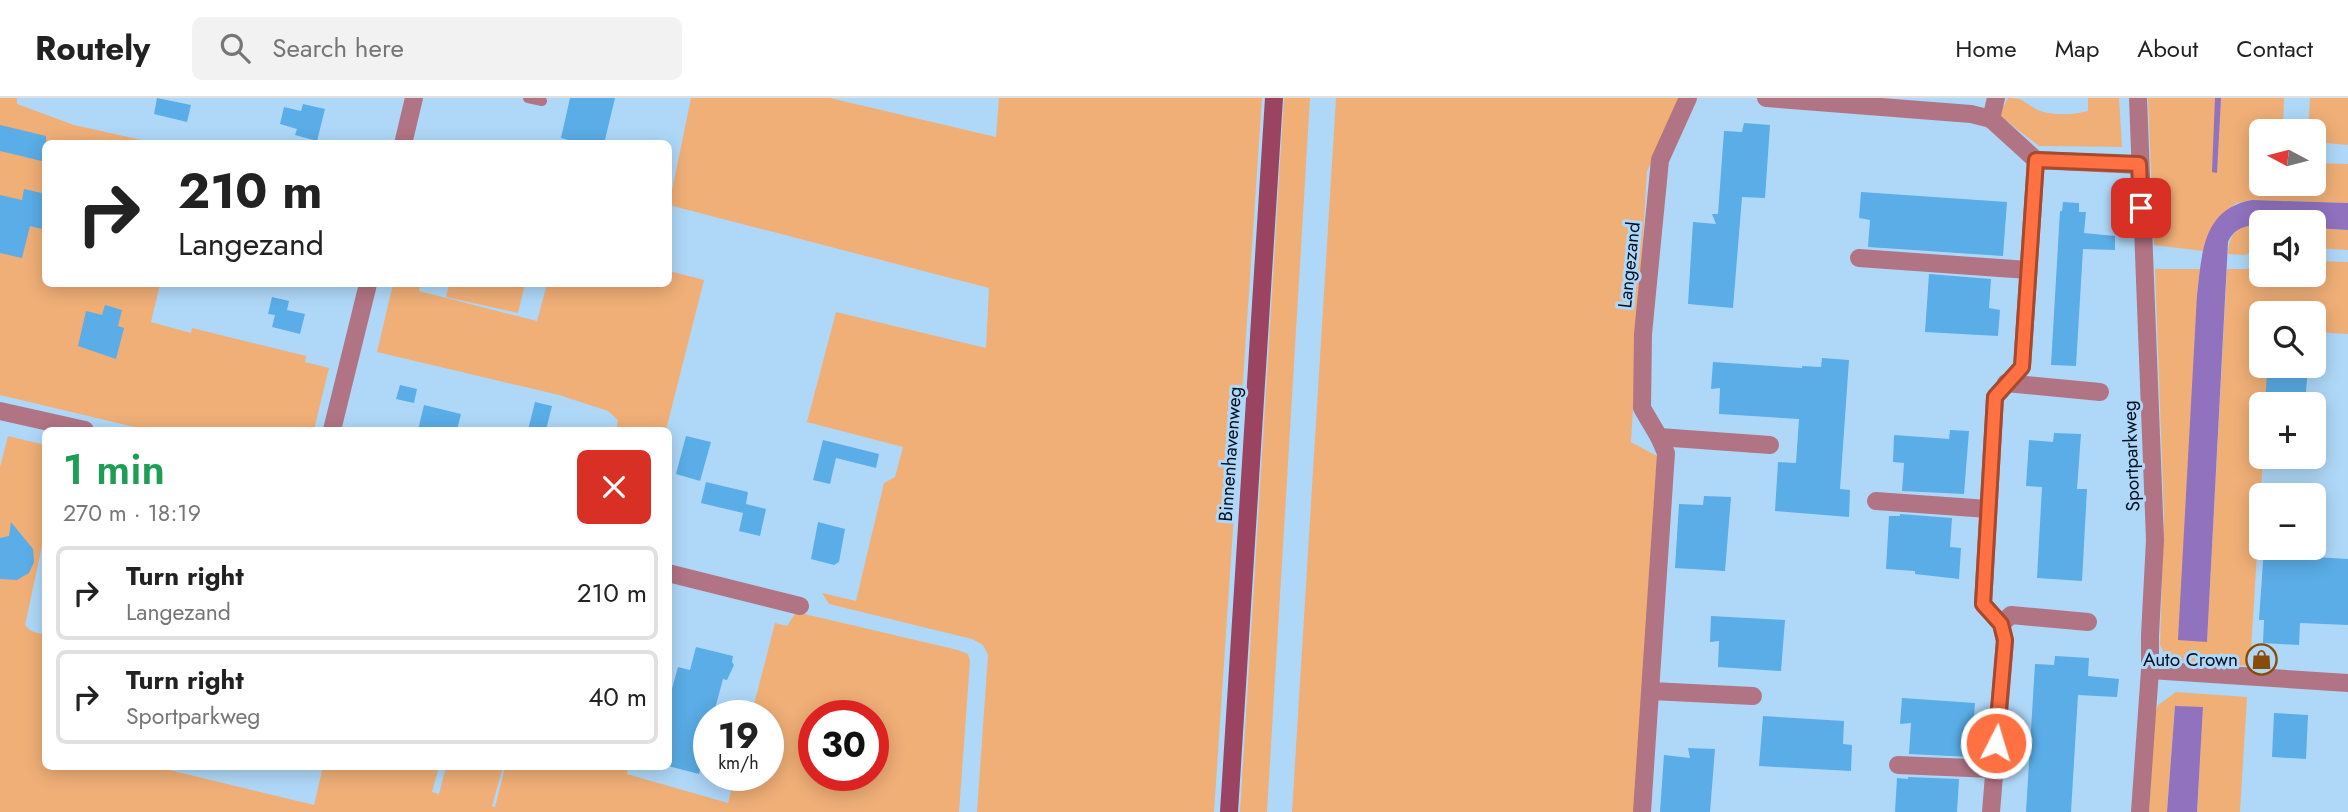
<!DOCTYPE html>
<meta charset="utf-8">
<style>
:root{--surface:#fff;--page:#f2f2f2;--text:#222;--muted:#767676;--line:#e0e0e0}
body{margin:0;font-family:Jost,sans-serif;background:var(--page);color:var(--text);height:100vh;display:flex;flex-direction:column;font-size:26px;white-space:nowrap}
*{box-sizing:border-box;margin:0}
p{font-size:23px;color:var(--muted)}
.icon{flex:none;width:38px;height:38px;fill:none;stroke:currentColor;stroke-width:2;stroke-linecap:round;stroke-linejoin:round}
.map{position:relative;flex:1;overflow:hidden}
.panel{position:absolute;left:42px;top:329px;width:630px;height:343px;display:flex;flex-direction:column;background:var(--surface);border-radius:10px;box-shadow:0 4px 18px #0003}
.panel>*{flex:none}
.banner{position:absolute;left:42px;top:42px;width:630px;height:147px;border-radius:10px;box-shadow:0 4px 18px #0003;background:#fff;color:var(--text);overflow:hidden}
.needle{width:46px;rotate:277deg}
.fabs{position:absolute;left:2249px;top:21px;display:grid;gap:14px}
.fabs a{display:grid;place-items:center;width:77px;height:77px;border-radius:10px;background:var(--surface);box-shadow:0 4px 18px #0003;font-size:35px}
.speed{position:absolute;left:693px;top:602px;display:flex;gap:14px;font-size:35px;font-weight:700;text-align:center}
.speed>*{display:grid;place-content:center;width:91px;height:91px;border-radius:50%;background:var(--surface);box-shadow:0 4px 18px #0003;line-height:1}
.speed small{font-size:18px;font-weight:400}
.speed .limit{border:10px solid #d22;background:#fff;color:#111}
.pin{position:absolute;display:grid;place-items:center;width:60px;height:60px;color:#fff;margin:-30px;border-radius:14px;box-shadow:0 4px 10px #0006}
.me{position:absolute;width:77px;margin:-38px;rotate:5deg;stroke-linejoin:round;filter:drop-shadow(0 0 5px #0008)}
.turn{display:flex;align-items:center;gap:24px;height:147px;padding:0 21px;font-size:32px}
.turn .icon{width:91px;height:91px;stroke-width:2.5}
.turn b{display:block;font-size:49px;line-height:60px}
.round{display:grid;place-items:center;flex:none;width:74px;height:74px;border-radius:10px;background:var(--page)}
.overview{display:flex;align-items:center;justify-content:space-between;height:119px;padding:0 21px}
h1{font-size:42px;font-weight:600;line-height:52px;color:#1e9e55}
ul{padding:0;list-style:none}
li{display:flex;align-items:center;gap:21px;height:94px;margin:0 14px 10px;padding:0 7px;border:4px solid var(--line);border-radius:10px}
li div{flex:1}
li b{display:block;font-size:26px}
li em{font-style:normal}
header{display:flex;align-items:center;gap:42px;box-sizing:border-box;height:98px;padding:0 35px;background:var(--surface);border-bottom:2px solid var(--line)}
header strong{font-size:33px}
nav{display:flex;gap:38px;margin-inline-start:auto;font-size:24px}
.search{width:490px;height:63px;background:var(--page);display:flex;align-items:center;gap:18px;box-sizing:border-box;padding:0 24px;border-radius:10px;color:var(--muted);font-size:26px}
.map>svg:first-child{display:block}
</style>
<header>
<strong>Routely</strong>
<div class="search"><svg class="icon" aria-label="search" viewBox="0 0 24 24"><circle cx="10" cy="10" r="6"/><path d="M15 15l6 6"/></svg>Search here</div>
<nav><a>Home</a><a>Map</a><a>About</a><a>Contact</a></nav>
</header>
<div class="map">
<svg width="2348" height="714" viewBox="0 0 2348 714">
<rect width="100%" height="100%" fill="#afd8f8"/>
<g fill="#f0af77" fill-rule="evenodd">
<path d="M0,0h17v6l57,21 81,18 -109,1v140h114l-9,38 40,11 1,-5 114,28 -1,6 24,6 -15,62h-167l-147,-35z"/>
<path d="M691,0h139l166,39 3,-39h263l-48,714h-237l11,-157 -5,-10 -11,-6 -143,-35 -7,-11 34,8 28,-118 11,-6 8,-30 -96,-25 29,-110 150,36 3,-60 -320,-83z"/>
<path d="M1284,0h26l-43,714h-27z"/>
<path d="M1336,0h349l-38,73 -16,271 26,14 -23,356h-342z"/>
<path d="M2008,0c17,0 16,5 30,12 14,6 35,5 50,1v-13h31l3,49 -83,-1 -40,-31z"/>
<path d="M2148,0h136l-1,33h-22v53h53v-21l34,1v39l-96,-3c-5,1 -12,2 -17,4 -10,7 -30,35 -32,47l-49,-6z"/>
<path d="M2310,0h38v47l-34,-3v-11h-6z"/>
<path d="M2261,127v26l-17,4 -16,-1c1,-23 11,-29 33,-29z"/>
<path d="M2314,130l34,2v20l-34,-2z"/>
<path d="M2258,163h3v14h53v-14l34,1v72l-34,-2v-19h-53v53h8l-3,38h-5v53h2l-13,209 -73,-5 -11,-4 -6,-12 4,-129 -9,-247h45l-3,26 10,346 20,-372h20z"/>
<path d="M669,173l35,9 -38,150h-50l2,-10 -10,-9 -49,-16 -182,-43 16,-68h27l-1,7 118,30 10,-37h121z"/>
<path d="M449,186h76l-7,29 -72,-16z"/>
<path d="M8,338l37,9v87l-20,93 6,6 14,4 1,131 111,1 157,38 9,-38h116l-7,25 7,2 7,-27h57l-11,39 3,1 10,-40h123l-1,7 101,29 7,-28h33v-59h-17l24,-93 12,3 9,-14 162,38 10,4 2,7 -11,151h-959v-345zM814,618h59v59h-59z"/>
<path d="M2176,594l71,5 -7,115h-43l6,-104 -28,-2 -8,106h-18l6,-98 3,-9z"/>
</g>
<g fill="#9072be">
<path d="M2215,0h6l-4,75 -5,-1z"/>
<path d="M2252,102l96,3v27l-34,-2v-6h-53v3c-15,0 -27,3 -33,17l-21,400 -29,-2 19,-345c5,-41 5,-86 55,-95z"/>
<path d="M2175,608l28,1 -6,105h-30z"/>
</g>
<g fill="#5aade6">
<path d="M157,0l34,7 -4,17 -33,-8z"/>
<path d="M570,0h45l-11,46h-29l1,-2 -15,-4z"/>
<path d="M303,6l22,5 -8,32 -22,-6 2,-6 -17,-5 4,-17 17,4z"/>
<path d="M1744,25l26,2 -5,73 -23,-1 -9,111 -45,-4 5,-82 23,2 -4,-10h6l6,-83 18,1z"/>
<path d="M0,27l46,11v26l-46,-11z"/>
<path d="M24,91l22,5v23l-4,12 -12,-3 -8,32 -22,-5v-58l22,5z"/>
<path d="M1861,94l146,10 -4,54 -135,-9 2,-27 -11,-2z"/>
<path d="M2063,104l16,1v9h7l-2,21 31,3v14l-32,-1 -7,117 -25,-1 9,-154h2z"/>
<path d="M1929,176l62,5 -2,29 11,2 -2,26 -73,-4z"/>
<path d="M272,199l17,4 -2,9 18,4 -5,20 -28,-7 3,-12 -7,-1z"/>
<path d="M105,207l17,5 -4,16 6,2 -8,31 -38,-13 8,-35 16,4z"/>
<path d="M1822,260l27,2 -9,129 10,1 -1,27 -74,-6 3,-49 18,1 3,-44 -80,-5 1,-26 -9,1 2,-27 89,6v-2l19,1z"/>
<path d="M2277,268h31l-3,38h-40l2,-30 10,1z"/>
<path d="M400,287l17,4 -3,14 -18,-4z"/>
<path d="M535,304l17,4 -6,24h-18z"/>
<path d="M424,307l37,9 -4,16h-39z"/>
<path d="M1950,332l19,1 -5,63 -62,-3 2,-28 -11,-1 1,-27 55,4z"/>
<path d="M2054,335l27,1 -4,55h10l-5,92 -45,-3 5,-91 -16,-1 3,-46 24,2z"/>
<path d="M686,338l25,6 -11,39 -24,-7z"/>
<path d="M823,342l56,14 -3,14 -40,-10 -6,26 -17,-4z"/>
<path d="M706,384l42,10 -2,12 20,5 -6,27 -21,-5 4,-18 -42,-10z"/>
<path d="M1704,398l27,1 -6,74 -50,-3 4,-64 24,1z"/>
<path d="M1900,416l52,4 -2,29 11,1 -2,31 -44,-5v-3l-29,-2 3,-53h11z"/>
<path d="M11,424l22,27 1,13 -5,11 -12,7 -17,-1v-41l9,-2z"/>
<path d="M818,424l27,7 -6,33 -5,3 -23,-6z"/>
<path d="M2264,450h53l-1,9 32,2v66l-48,-2 -1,22 -36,-2 1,-23h-5z"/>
<path d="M1711,518l74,4 -4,51 -63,-4 1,-26 -9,1z"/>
<path d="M696,549l37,9 -1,6 2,3 -7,15 -4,-1 -10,37h-4v19l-10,39 -31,-8v-63l10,-36 12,3z"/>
<path d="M2055,558l34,2 -1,18 31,3 -2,18 -39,-2 -7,117h-45l9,-148 19,1z"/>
<path d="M1902,600l73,5 -4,54 -62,-3 2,-31 -11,1z"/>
<path d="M2274,615l34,2 -2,44 -34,-2z"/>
<path d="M1763,618l81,5 -1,23 9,1 -1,26 -92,-5z"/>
<path d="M1688,650l27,1 -5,63h-50l4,-57 26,3z"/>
<path d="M1908,679l51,2 -2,33h-62l2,-34 11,1z"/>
</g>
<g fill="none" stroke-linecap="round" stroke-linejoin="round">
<path stroke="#b17485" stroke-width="10" d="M528,0l14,3"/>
<g stroke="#b17485" stroke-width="18">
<path d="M1766,0l205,16 20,5"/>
<path d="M1996,0l-5,21 45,41 103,5"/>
<path d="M2138,0l17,442 -5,95v35l-10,142"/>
<path d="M403,46l11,-46"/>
<path d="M1859,160l169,12"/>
<path d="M2006,285l94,9"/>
<path d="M0,313l85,19"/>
<path d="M332,332l36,-146"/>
<path d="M1659,339l111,8"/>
<path d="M1876,403l112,8"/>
<path d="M668,475l132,33"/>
<path d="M2001,526l10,-9 77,7"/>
<path d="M2150,572l198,13"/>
<path d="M1651,593l102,5"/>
<path d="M1898,667l95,4"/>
<path d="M1642,714l24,-359 -7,-16 -17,-29 1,-74 17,-174 28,-62"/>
<path d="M1991,714l14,-171 -4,-17 -18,-20 12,-207 27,-30 14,-207"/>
</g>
<path stroke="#9b4461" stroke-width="18" d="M1229,714l45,-714"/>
</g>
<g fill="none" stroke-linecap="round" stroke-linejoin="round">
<defs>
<path id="route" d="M1996,645l9,-103 -4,-16 -18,-20 12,-207 27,-30 14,-207 103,4 2,44"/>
</defs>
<use href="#route" stroke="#a6492c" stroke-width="18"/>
<use href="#route" stroke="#ff7043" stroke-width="12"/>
</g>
<defs>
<symbol id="shop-ring" viewBox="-11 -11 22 22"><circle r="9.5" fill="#afd8f8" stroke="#874c06" stroke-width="1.5"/><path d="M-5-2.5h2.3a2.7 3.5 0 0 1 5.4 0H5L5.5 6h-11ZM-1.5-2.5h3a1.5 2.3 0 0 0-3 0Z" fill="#874c06"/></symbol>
</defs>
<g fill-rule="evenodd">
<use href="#shop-ring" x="2244" y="544" width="35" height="35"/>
</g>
<g text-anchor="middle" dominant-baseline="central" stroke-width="6" stroke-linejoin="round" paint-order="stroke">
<g font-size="19" fill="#001120" stroke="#afd8f8">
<text transform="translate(1629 167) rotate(-84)">Langezand</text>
<text transform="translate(1230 356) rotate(-86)">Binnenhavenweg</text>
<text transform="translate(2131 358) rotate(-92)">Sportparkweg</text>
</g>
<g font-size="19" fill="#001120" stroke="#afd8f8" text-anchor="end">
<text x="2238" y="561">Auto Crown</text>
</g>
</g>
</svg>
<div class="fabs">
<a><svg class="needle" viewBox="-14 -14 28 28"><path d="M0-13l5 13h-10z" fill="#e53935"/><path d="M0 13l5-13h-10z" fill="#767676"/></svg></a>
<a><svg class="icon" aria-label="sound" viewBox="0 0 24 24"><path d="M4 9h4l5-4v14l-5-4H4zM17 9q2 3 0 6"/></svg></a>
<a><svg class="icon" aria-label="search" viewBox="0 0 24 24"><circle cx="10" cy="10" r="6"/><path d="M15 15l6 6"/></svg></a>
<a>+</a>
<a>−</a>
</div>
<div class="speed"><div>19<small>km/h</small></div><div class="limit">30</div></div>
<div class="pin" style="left:2141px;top:110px;background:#d93025"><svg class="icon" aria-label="arrive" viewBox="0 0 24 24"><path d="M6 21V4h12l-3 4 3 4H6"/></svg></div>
<svg class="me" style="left:1996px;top:645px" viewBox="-20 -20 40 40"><circle r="17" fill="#ff7043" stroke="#fff" stroke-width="3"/><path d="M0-11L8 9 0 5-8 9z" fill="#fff"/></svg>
<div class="banner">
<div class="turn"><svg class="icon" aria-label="right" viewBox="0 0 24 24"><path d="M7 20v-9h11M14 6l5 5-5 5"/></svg><div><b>210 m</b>Langezand</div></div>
</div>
<section class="panel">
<div class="overview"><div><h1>1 min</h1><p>270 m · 18:19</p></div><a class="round" style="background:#d93025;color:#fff"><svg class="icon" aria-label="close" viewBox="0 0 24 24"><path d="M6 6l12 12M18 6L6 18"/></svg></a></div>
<ul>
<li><svg class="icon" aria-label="right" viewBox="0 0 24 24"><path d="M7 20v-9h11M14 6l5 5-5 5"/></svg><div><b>Turn right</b><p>Langezand</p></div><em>210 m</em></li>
<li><svg class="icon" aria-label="right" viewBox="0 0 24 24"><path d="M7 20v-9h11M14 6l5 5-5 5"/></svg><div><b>Turn right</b><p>Sportparkweg</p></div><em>40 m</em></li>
</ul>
</section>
</div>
